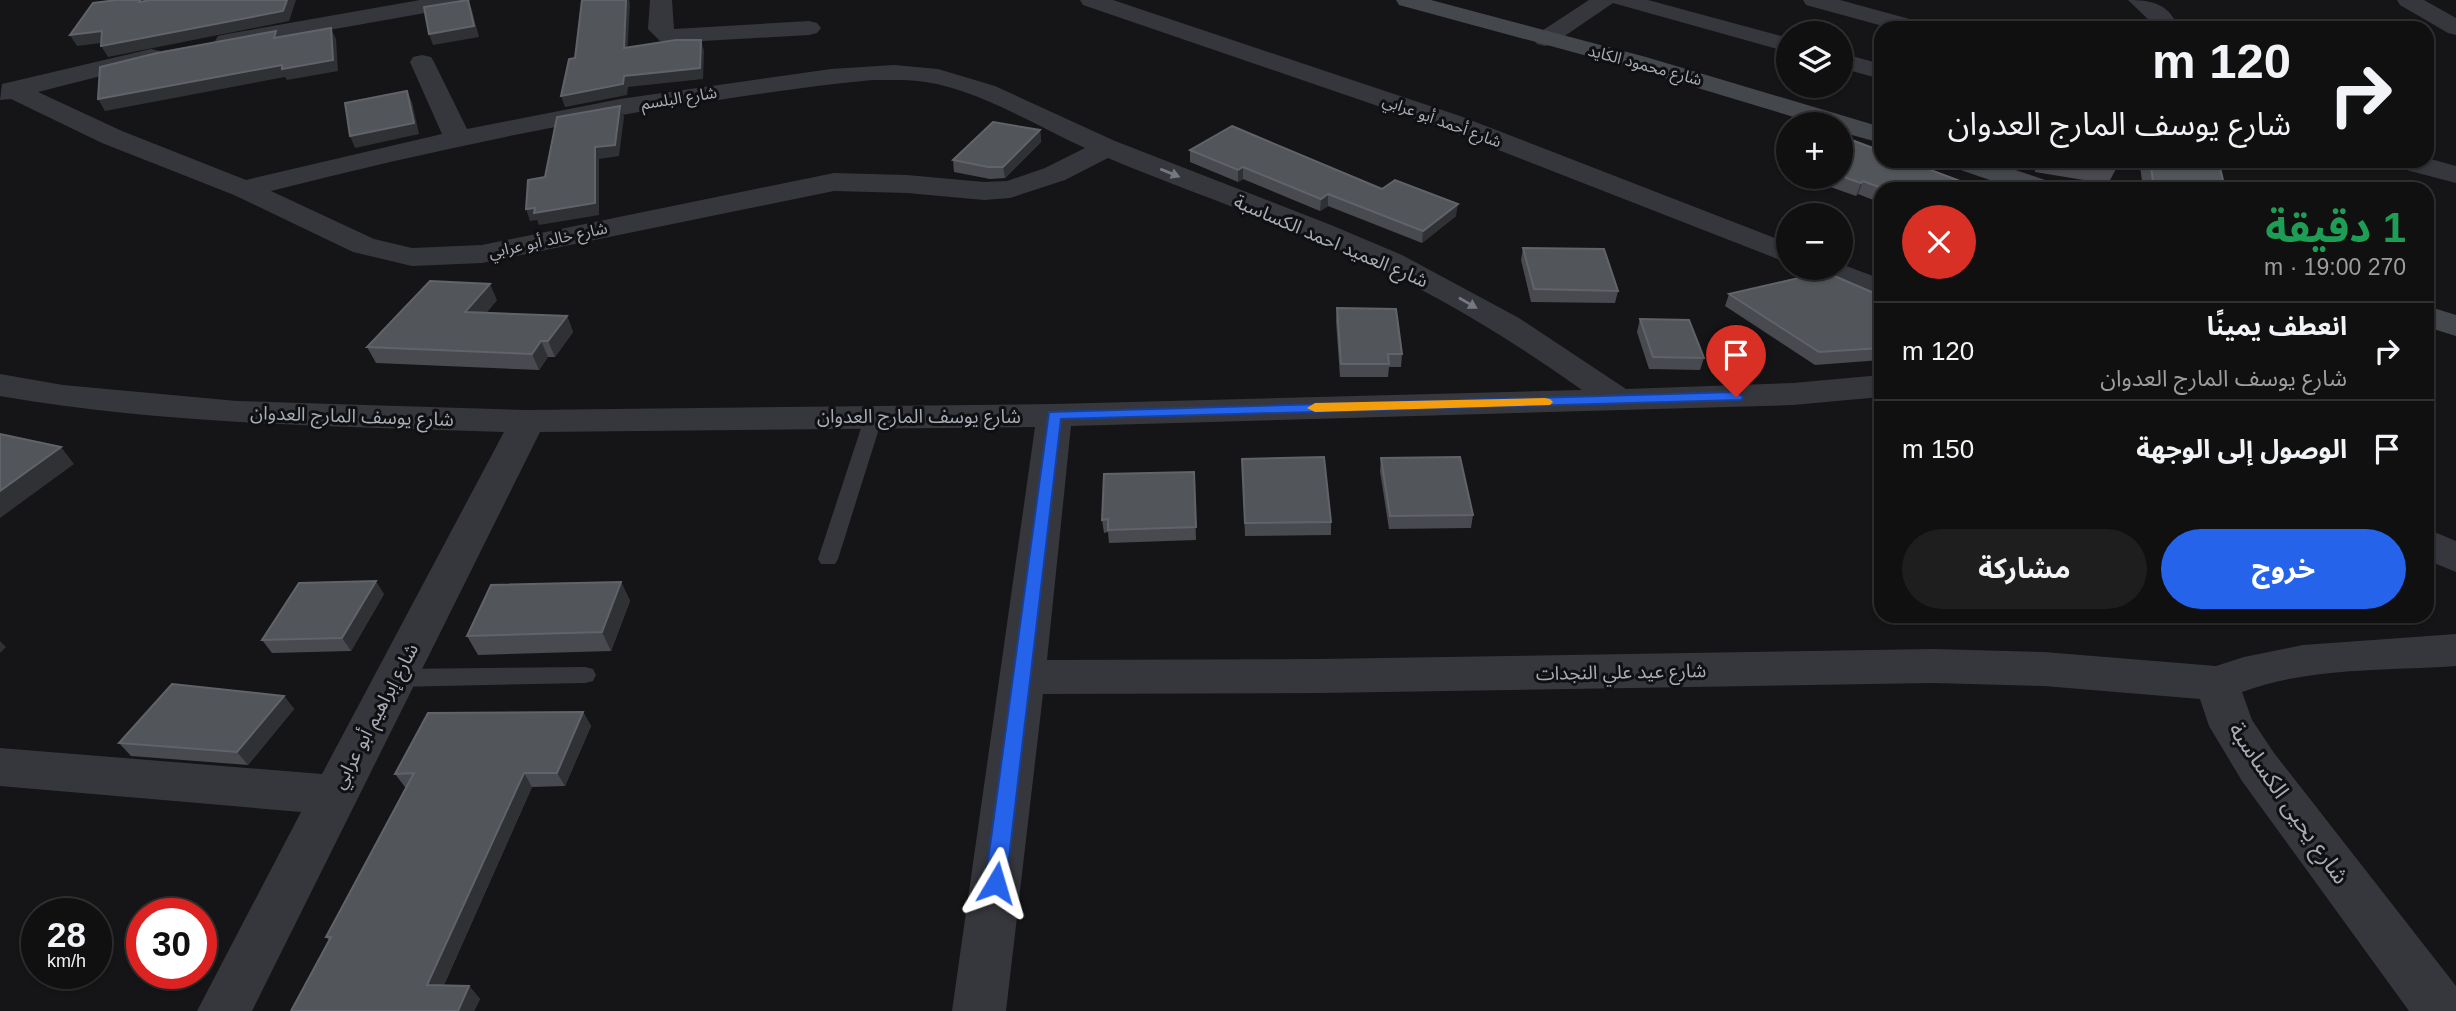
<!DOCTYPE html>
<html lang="ar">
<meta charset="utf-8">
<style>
:root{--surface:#101011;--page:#1e1e1f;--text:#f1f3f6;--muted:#9c9d9f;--line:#303031;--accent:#2563eb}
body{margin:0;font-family:Arial,"Noto Sans Arabic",sans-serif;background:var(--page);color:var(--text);direction:rtl;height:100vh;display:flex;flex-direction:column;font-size:26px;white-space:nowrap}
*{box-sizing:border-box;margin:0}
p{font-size:23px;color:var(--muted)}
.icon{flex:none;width:38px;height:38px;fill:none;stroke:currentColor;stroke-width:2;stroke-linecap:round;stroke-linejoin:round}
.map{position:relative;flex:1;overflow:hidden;direction:ltr}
.side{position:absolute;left:1874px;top:182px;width:560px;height:441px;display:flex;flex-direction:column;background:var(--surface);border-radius:21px;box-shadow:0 2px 5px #0004,0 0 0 2px var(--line);direction:rtl}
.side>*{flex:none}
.banner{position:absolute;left:1874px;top:21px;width:560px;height:147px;border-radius:21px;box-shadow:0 2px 5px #0004,0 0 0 2px var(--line);direction:rtl;background:#101011;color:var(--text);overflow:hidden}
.controls{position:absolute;left:1776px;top:21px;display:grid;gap:14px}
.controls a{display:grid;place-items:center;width:77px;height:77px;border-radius:50%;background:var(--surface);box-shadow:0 2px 5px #0004,0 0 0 2px var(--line);font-size:35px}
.speed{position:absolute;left:21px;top:898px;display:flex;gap:14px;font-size:35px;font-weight:700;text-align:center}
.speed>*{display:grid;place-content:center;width:91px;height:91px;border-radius:50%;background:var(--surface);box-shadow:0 2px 5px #0004,0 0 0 2px var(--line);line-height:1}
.speed small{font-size:18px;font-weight:400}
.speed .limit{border:10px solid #d22;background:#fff;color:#111}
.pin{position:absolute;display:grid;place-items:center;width:60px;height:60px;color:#fff;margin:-72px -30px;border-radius:50% 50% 50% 0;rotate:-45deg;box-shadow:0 0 7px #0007}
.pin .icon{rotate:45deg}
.me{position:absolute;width:77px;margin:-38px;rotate:7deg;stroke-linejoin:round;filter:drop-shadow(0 0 5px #0008)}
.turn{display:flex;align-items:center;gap:24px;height:147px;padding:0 28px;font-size:32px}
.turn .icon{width:91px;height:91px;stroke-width:2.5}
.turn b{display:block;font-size:49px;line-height:60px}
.round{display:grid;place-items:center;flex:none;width:74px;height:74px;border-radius:37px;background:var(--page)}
.head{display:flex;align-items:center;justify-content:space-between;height:119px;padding:0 28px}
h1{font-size:42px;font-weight:700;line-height:52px;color:#1e9e55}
.action{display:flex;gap:14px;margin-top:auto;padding:14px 28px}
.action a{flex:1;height:80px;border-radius:42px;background:var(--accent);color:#fff;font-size:28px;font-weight:700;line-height:80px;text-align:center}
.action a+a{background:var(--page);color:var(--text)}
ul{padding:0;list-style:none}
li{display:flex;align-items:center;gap:21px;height:98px;padding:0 28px;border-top:2px solid var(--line)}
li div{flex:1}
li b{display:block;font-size:26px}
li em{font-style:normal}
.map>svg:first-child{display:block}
</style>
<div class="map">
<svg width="2456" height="1011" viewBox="0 0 2456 1011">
<rect width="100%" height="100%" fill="#151517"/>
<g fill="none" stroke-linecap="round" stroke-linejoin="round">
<g fill="#36373c" fill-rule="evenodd">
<path d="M874,410l9,6 -45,143 -3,5h-14l-3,-5 47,-143z"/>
<path d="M585,667l8,2 3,6 -3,6 -8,2 -191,4 -8,-3 -3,-6 3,-6 8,-3z"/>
</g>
<g fill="#36373c" fill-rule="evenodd">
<path d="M420,0h50l-3,5 -8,2 -232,41 -9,-2 -3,-5 3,-5 9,-2z"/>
<path d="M650,0h22l2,29 135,-8 8,2 4,5 -4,5 -8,2 -141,8 -8,-2 -12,-12z"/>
<path d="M1080,0h33l347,116 328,127v20l-346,-135 -359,-123z"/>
<path d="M1589,0h59l140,38v14l-175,-49 -60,41 -8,2 -8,-2 -4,-5 4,-5z"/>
<path d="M1803,0h37l84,23 4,5h-38l-84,-23z"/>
<path d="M2128,0c22,0 42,3 50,28h-24l-1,-4z"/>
<path d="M2397,0h27l32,18v17l-8,-2 -48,-28z"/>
<path d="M151,49l9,2 3,5 -3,5 -122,31 84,39 124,49 196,-46 -32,-72 3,-5 9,-2 9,2 3,5 33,67 153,-30 211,-30 63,-4 44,4 57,17 120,55 216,84 71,30 117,63 107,71 167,-6 88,-8v22l-88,8 -722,21 -24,234 273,-1 613,-10 111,3 172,14 28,-9 59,-12 153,-11v32c-70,5 -147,1 -214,26l10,28 22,33 182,233v25h-47l-167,-230 -33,-55 -9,-27 -156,-13 -111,-3 -613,10 -277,1 -37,317h-54l83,-584 -495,5 -288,579h-55l104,-199 -301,-26v-38l322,26 182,-342c-168,-6 -338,-7 -504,-36v-22l63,11 174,16 291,9 526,-6 528,-14c-74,-53 -153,-100 -236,-137 -78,-35 -160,-62 -238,-95l-43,22 -55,18 -26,2 -77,-7 -73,-2 -352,72 -70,3 -59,-14 -119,-57 -132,-52 -91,-44 -11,1 2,-16zM873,80c21,0 43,-1 64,4 52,12 100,42 148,64l-40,20 -38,13 -23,1 -77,-7 -73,-2 -352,72 -70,3 -38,-9 -103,-48c150,-38 301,-71 454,-92 49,-7 98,-15 148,-19z"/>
<path d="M1841,53l40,11v15l-40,-11z"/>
<path d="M2427,158l29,8v17l-61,-16 -4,-6h36z"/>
<path d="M1841,264l40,15v20l-69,-24 -5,-7h34z"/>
<path d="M2427,529l29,12v31l-29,-12z"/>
</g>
<g fill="#44474c" fill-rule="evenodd">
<path d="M1396,0h35l215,57 235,70v16l-40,-11v-8h-24l-189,-57 -229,-62z"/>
<path d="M1948,161h41l65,22 4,6h-42l-64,-22z"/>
<path d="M2427,306l29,9v21l-29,-9z"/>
</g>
</g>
<g fill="#484a4f">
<path d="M1040,130l1,12 -36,36 -15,1 -36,-7 -1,-12z"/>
<path d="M1841,136l140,53h-100v14l-23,-9 -2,2 -54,-19h39z"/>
<path d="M1190,150l192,39 74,27 -34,27 -94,-37 -8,5 -77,-32 -5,3 -48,-20z"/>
<path d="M2034,161h82l1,6 -9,17 -73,-12z"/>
<path d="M2142,161h68l15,28h-82l-3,-23z"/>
<path d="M1523,248l95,43 -3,12 -84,-1 -10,-42z"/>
<path d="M1729,294l152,2v64l-66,5 -90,-59z"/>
<path d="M497,300l-11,13 81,3 6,16 -18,25h-7l-9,13 -163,-7 -9,-16z"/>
<path d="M1337,308l65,46 -1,13h-12l-1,10h-48l-4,-56z"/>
<path d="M1640,319l64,39 -4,12 -51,-1 -12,-37z"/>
<path d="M1381,458l92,57 -2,13 -82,1 -9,-58z"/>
<path d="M1242,459l89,63v13l-86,1z"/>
<path d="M1194,472l2,68 -87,3 -1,-11 -4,1 -2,-13z"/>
<path d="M621,582l9,19 -19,50 -133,4 -11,-19z"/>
<path d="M384,594l-33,57 -79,2 -10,-13z"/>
<path d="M284,696l10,13 -46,56 -117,-9 -12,-13z"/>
<path d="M583,712l8,14 -26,60 -33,1 -88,198 25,1 11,13 -6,12h-183l39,-70 -4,-4 80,-150h-1l-10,-13z"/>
</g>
<g fill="#2f3134">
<path d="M287,0h9l-7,21 -181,36 -7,-11z"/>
<path d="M468,0l4,10 7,27 -46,8 -4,-11z"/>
<path d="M626,0h3l1,3 -3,56 -3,-11z"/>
<path d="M331,28l5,11 2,32 -51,9 -2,-3 -180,34 -7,-12z"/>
<path d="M102,31l7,11 -32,4 -7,-11z"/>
<path d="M701,40l3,11 -1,28 -75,8 -1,8 -62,12 -4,-11 63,-20z"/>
<path d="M407,91l5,11 7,32 -64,14 -5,-12z"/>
<path d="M620,106l4,11 -5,39 -20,3v56l-60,10 -2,-5 -7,1 -4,-12z"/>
<path d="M1040,130l1,12 -36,36 -2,-11z"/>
<path d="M1243,167v12l-5,3v-12z"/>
<path d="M1863,181l-5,13 -2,2 5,-13z"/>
<path d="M1328,194v12l-8,5 1,-12z"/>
<path d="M1458,204l-2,12 -34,27 1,-12z"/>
<path d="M490,284l7,16 -24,28 -8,-16z"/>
<path d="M567,316l6,16 -18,25 -7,-16z"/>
<path d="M541,341l7,16 -9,13 -7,-16z"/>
<path d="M61,447l13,17 -74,54v-27z"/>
<path d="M376,581l8,13 -33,57 -9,-13z"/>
<path d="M621,582l9,19 -19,50 -9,-19z"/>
<path d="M0,641l6,6 -6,6z"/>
<path d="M284,696l10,13 -46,56 -11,-13z"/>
<path d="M583,712l8,14 -26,60 -8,-13z"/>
<path d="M524,773l8,14 -94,211 -11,-13z"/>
<path d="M469,986l11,13 -6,12h-16z"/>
</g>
<g fill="#52555a" stroke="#606369" stroke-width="2">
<path d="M117,0h23l-1,2 12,-2h136l-4,11 -182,35 1,-15 -32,4 23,-32z"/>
<path d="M468,0l6,26 -45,8 -5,-27z"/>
<path d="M582,0h44l-2,48 52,-8h25l-1,28 -76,8 -1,8 -62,12 8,-37 6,-1z"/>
<path d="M331,28l2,32 -51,9v-4l-184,34 2,-32 57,-14 119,-22 -2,7z"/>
<path d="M407,91l7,32 -64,13 -5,-33z"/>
<path d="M620,106l-5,39 -20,2v56l-61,10 1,-5 -9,1 2,-29 17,-3 12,-60z"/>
<path d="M993,122l47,8 -37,37h-15l-35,-7z"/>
<path d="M1232,126l150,63 13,-9 63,24 -35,27 -95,-37 -7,5 -78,-32 -5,3 -48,-20z"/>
<path d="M1841,136l40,15v10h26l74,28h-97l-21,-8 -2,2 -20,-7z"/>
<path d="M2081,161h35l1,6z"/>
<path d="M2150,161h60l9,2 6,26 -71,-1z"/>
<path d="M1523,248l81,1 14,42 -84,-2z"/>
<path d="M1825,272l56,24v52l-62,4 -90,-58z"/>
<path d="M430,281l60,3 -25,28 102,4 -19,25h-7l-9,13 -165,-7z"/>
<path d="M1337,308l59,1 6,45h-14l1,10h-48z"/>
<path d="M1640,319l49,1 15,38 -51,-1z"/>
<path d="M0,434l61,13 -61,44z"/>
<path d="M1324,457l7,65 -86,1 -3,-64z"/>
<path d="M1460,457l13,58 -83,1 -9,-58z"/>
<path d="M1194,472l2,55 -88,3v-11l-6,1 2,-46z"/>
<path d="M376,581l-34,57 -80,2 37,-57z"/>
<path d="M621,582l-19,50 -135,4 24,-51z"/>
<path d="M172,684l112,12 -47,56 -118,-9z"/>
<path d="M583,712l-26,61h-33l-97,212 42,1 -11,25h-167l40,-74h-5l88,-164 -19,1 33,-61z"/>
</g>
<defs><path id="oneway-solid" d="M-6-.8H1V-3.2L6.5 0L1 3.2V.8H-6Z" transform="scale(1.75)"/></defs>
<g fill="#747880">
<use href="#oneway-solid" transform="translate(1170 173) rotate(22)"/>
<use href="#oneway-solid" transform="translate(1468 303) rotate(30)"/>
</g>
<path fill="#2563eb" stroke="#184099" stroke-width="2" d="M1736,392l7,5 -2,3 -680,19 -55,464 -3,6 -7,3 -8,-3 -3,-6 64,-471z"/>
<path fill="#f59e0b" d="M1545,398l5,1 3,3 -3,3 -235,7 -8,-4 8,-5z"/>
<g text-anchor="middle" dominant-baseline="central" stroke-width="6" stroke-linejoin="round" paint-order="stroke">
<g font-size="16" fill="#a7adb7" stroke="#101012">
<text transform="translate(1645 65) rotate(15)">شارع محمود الكايد</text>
<text transform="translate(679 98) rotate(-9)">شارع البلسم</text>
<text transform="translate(1442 121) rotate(20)">شارع أحمد أبو عرابي</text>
<text transform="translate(548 240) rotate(-12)">شارع خالد أبو عرابي</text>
</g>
<g font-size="19" fill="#a7adb7" stroke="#101012">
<text transform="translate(1331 241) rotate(23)">شارع العميد احمد الكساسبة</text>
<text transform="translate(352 416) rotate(2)">شارع يوسف المارج العدوان</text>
<text x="919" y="416">شارع يوسف المارج العدوان</text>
<text transform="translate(1621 672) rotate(-1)">شارع عيد علي النجدات</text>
<text transform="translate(375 716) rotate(-62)">شارع إبراهيم أبو عرابي</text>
</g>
<g font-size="23" fill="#a7adb7" stroke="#101012">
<text transform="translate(2289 803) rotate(55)">شارع يحيى الكساسبة</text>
</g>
</g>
</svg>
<div class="controls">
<a><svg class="icon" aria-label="layers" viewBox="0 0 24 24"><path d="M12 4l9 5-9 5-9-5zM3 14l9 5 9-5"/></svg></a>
<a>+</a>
<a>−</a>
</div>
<div class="speed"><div>28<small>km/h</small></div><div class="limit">30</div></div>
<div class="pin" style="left:1736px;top:397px;background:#d93025"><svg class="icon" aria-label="arrive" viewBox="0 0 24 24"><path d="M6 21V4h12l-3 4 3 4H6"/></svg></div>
<svg class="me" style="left:996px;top:883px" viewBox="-20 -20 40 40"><path d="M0-17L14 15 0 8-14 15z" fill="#2563eb" stroke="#fff" stroke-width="4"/></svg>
<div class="banner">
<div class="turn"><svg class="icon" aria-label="right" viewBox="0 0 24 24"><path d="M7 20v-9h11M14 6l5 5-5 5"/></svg><div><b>120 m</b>شارع يوسف المارج العدوان</div></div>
</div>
<section class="side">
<div class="head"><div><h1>1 دقيقة</h1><p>270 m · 19:00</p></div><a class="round" style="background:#d93025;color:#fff"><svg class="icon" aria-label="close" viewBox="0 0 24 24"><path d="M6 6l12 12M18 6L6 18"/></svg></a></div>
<ul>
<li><svg class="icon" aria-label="right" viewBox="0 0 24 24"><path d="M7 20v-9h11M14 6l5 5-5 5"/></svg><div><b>انعطف يمينًا</b><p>شارع يوسف المارج العدوان</p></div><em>120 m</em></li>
<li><svg class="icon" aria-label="arrive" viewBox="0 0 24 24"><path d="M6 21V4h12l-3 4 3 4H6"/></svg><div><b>الوصول إلى الوجهة</b></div><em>150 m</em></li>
</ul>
<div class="action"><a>خروج</a><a>مشاركة</a></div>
</section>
</div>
